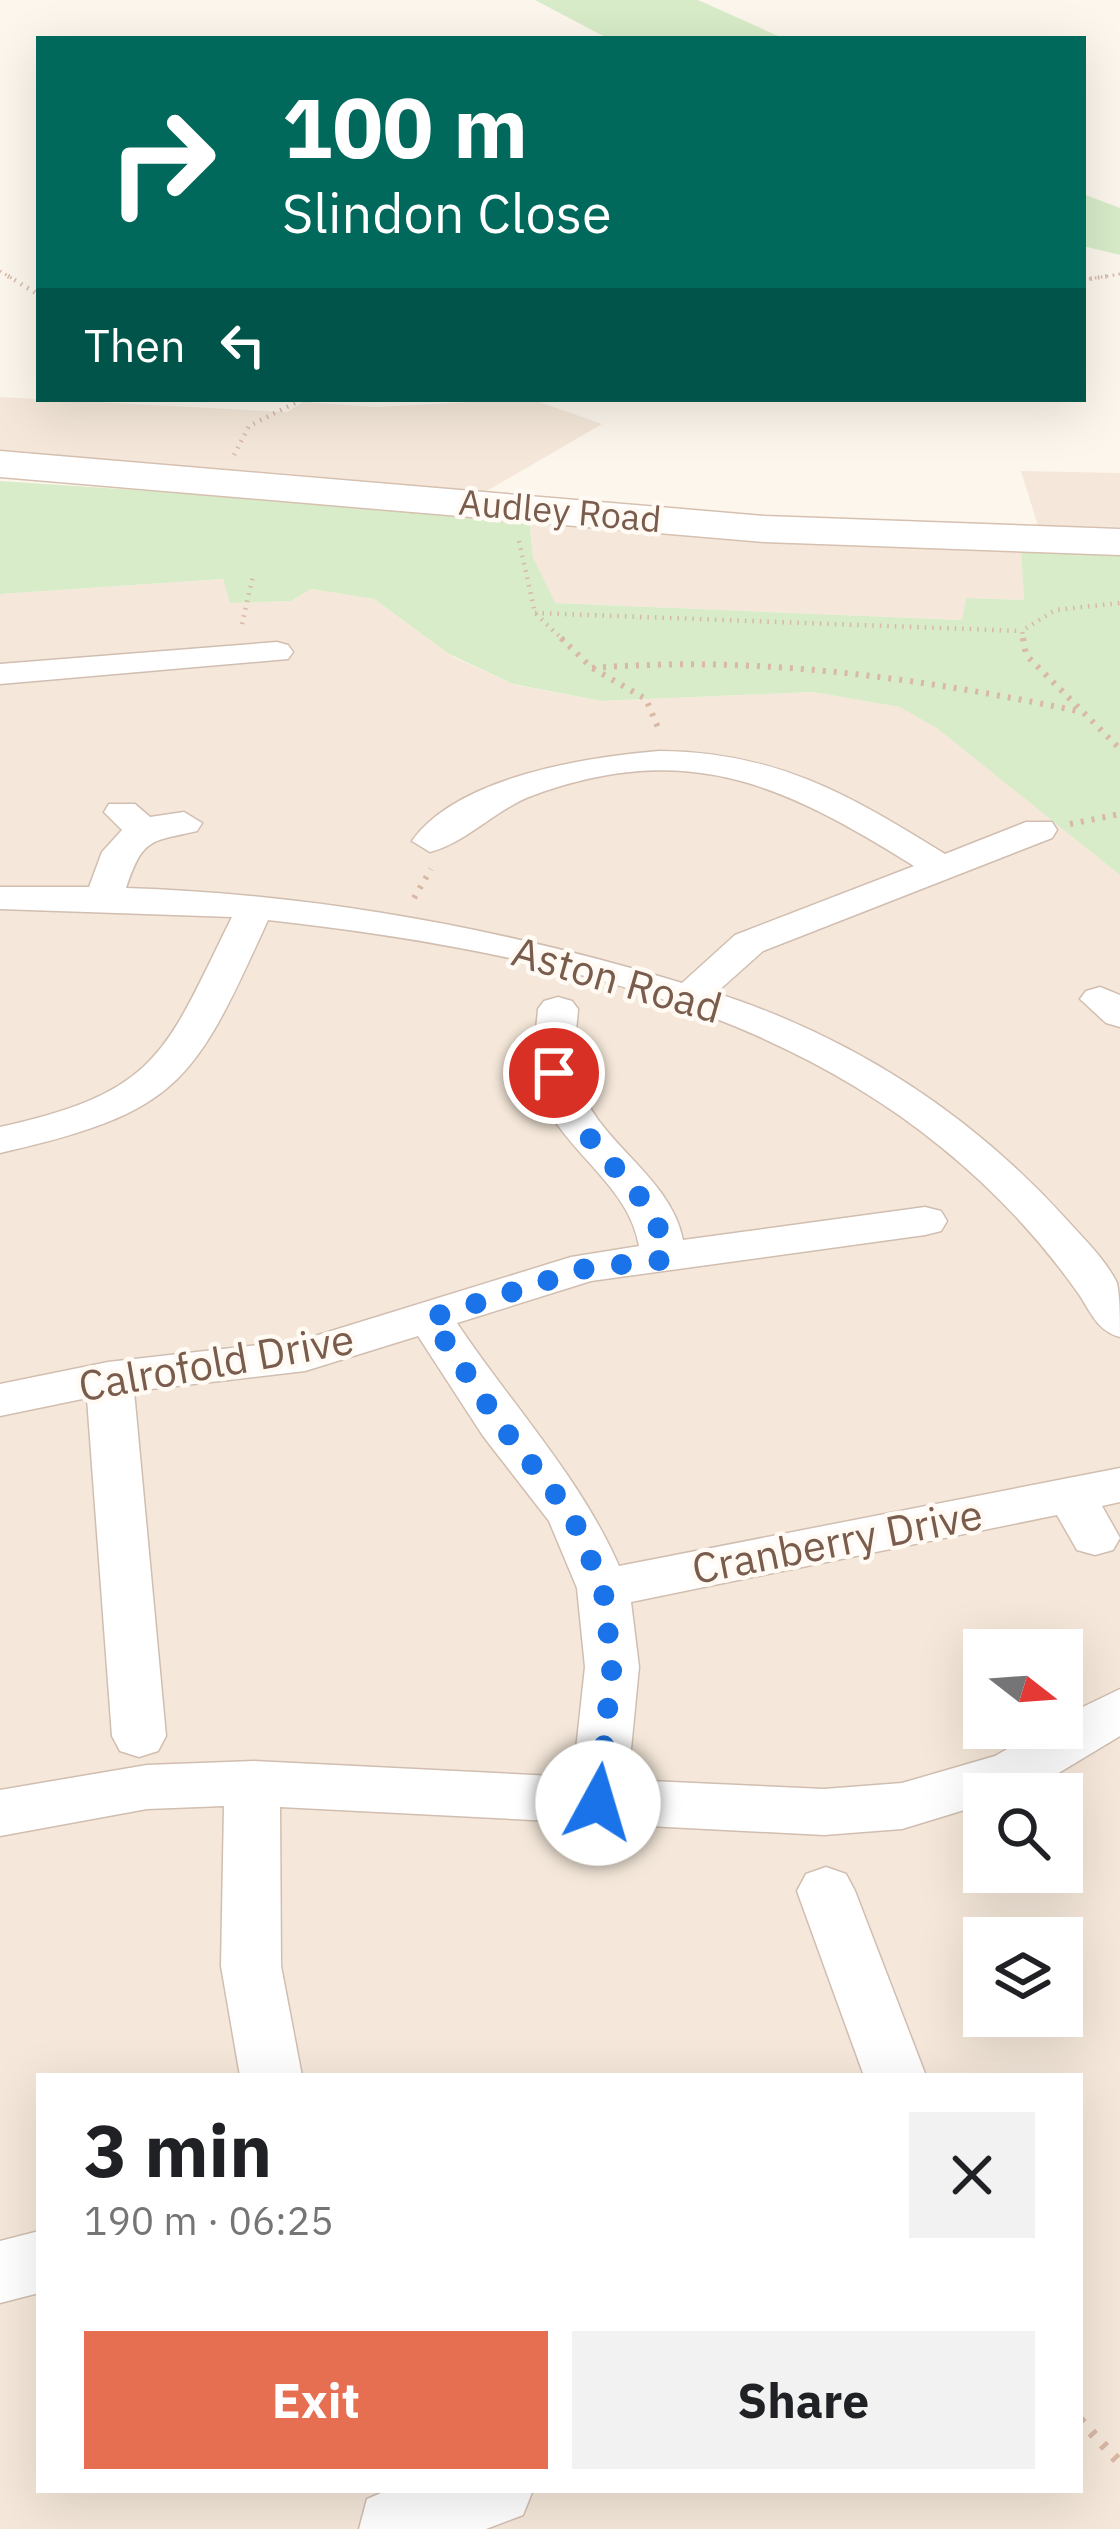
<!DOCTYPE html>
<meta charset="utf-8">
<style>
:root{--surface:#fff;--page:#f2f2f2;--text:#202124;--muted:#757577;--accent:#e76f51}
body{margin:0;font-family:"IBM Plex Sans",sans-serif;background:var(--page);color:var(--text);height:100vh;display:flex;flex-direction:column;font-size:45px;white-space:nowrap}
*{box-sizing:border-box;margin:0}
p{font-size:39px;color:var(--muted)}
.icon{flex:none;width:66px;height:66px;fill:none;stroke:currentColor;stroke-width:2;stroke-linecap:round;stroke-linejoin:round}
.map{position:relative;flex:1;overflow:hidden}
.sheet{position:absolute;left:36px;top:2073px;width:1047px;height:420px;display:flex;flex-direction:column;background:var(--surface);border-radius:0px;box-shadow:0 12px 48px #0002}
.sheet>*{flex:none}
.hud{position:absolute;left:36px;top:36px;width:1050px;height:366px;border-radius:0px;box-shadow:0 12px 48px #0002;background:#00695c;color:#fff;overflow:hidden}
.needle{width:78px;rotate:107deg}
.controls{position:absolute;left:963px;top:1629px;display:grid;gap:24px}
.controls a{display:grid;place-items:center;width:120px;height:120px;border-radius:0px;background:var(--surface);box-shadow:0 12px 48px #0002;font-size:60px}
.pin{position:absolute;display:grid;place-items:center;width:102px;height:102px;color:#fff;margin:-51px;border:6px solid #fff;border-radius:50%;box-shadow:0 3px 12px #0007}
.me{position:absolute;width:132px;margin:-66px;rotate:6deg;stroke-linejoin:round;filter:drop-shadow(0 0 9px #0008)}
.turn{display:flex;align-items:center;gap:42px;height:252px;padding:0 48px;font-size:54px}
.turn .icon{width:156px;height:156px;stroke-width:2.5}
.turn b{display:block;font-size:84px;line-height:102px}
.then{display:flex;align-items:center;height:114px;padding:0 48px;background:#0003;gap:24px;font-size:45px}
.round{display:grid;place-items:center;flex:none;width:126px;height:126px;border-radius:0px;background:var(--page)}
.overview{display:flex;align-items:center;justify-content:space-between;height:204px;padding:0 48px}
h1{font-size:72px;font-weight:700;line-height:90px}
.cta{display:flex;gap:24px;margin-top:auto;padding:24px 48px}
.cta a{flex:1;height:138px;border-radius:0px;background:var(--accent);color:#fff;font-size:48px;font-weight:700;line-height:138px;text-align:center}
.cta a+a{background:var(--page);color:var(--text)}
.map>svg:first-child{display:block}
</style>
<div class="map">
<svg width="1120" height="2529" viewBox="0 0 1120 2529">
<rect width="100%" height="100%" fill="#fdf6ec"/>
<g fill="#f5e8da" fill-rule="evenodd">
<path d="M0,397l287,15 16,-10 73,5 155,-8 71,25 -117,68 -214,-20 -271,-14z"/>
<path d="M1021,471l99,2v54l-82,-1z"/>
<path d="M529,516l229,26 263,9 3,49 -58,-2 -3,22 -409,-17 -21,-46z"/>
<path d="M224,579l6,24 61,-2 20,-12 63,10 79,58 63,28 85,16 212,-9 88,15 49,29 170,139v1654h-1120v-1935zM984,1650h78v78h-78zM984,1794h78v78h-78zM984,1938h78v78h-78zM39,2076h1041v414h-1041z"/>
</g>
<g fill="#d8ecc9">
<path d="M535,0h163l87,39h-176z"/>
<path d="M1083,194l37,14v47l-37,-9z"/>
<path d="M0,481l529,35 4,41 22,46 407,17 4,-22 58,2 -3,-49 99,4v320l-182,-146 -38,-22 -87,-15 -212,9 -88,-17 -64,-30 -75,-55 -63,-10 -20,12 -61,2 -7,-24 -223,15z"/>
</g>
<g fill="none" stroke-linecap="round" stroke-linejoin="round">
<defs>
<g id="street">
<path d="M277,642l11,3 5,7 -5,7 -288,25v-20z"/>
<path d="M659,751c118,1 189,43 286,103l81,-32h26l5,8 -5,8 -289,113 -47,42c136,44 254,120 350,226 17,19 40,41 51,64 3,14 3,38 3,54 -23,-6 -29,-25 -42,-44 -38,-54 -85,-104 -137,-146 -184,-151 -441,-201 -673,-227 -74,162 -87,192 -268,233v-26c160,-35 165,-75 232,-210l-232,-8v-22h89l13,-35 20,-22 -18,-18 5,-8h26l15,13 34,-5 18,11 -5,8c-48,11 -54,7 -71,57 188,6 375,40 556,95l53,-48 179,-69c-130,-81 -225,-127 -380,-71 -37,13 -68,48 -104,57l-18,-11c45,-64 174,-84 247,-90z"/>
<path d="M1100,987l20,8v32l-14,-4 -26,-24 6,-8z"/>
<path d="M558,997l14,4 6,8c-1,20 -7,47 -2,66 17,67 94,98 107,165l242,-33 16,4 6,10 -6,10 -16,4 -334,46 -134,42c54,81 123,154 162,243l501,-98v34l-18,4 18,32 -7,12 -18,5 -18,-5 -20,-35 -426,87 8,65 -11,113 196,9 78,-6 93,-27 49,-28h18v-11l58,-28v47l-88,53 -48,5v10l-82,25 -78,6 -544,-28 1,159 21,110h-62l-19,-110 3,-160 -77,3 -147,27v-46l147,-25 107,-4 319,16 12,-110 -8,-79 -28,-67 -66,-85 -65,-100 -113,35 -171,20 32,345 -8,15 -19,6 -19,-6 -8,-15 -25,-338 -87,18v-32l108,-22 194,-22 269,-83 68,-11c-11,-68 -91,-102 -105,-172 -4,-19 3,-45 4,-65l6,-8z"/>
<path d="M826,1867l20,7 9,17 71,185h-62l-67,-185 9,-17z"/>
<path d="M39,2231v62l-39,10v-62z"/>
<path d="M388,2490h145l-10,25 -37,14h-127l8,-30z"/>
</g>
<path id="secondary" d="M0,451l765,65 355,13v26l-355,-13 -765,-65z"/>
</defs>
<use href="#street" stroke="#d1beb0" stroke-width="3"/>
<use href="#secondary" stroke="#d6c0b0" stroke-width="3"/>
<g stroke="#d9b8a5" stroke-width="3" stroke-dasharray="1.5 4.5" stroke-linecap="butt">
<path d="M0,271l13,8"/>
<path d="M1089,279l31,-5"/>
</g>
<g stroke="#d9b8a5" stroke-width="4.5" stroke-dasharray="1.5 6" stroke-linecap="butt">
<path d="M8,276l31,19"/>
<path d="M1083,280l25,-4"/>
<path d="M417,399h16"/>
<path d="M234,455l15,-29 54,-27"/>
<path d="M519,541l16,72 29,28"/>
<path d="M535,613l487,18"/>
<path d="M242,624l11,-48"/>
<path d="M1024,641l-2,-10 33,-21 65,-7"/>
</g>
<g stroke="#d9b8a5" stroke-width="6" stroke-dasharray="3 8" stroke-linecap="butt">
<path d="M561,638l31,30 54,31 13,31"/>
<path d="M1023,638l3,17 94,94"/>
<path d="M592,668c168,-13 327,10 491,44"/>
<path d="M1070,824l50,-10"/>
<path d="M414,898l17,-29"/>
</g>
<path stroke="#d9b8a5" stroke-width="10" stroke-dasharray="4.5 12" stroke-linecap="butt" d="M1080,2420l40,43"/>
<use href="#street" fill="#fff" fill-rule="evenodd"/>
<use href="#secondary" fill="#fff" fill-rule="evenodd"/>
</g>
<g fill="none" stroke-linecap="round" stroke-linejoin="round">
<path stroke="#1a73e8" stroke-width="21" stroke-dasharray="0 37.8" d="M554,1073l23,50 79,93 8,44 -77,8 -157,50 70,106 71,90 32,74 9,79 -14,136"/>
</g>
<g text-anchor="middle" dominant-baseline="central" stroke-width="9" stroke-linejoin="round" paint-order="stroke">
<g font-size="36" fill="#7a5c4d" stroke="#fffaf3">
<text transform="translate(560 510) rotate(5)">Audley Road</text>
</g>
<g font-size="42" fill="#7a5c4d" stroke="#fffaf3">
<text transform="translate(617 979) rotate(16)">Aston Road</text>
<text transform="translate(216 1362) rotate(-10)">Calrofold Drive</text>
<text transform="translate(837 1541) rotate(-11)">Cranberry Drive</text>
</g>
</g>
</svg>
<div class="controls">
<a><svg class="needle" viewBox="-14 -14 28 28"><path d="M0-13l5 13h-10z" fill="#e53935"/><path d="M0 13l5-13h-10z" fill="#757577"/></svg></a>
<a><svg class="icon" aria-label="search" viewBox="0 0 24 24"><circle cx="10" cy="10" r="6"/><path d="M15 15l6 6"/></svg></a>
<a><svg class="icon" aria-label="layers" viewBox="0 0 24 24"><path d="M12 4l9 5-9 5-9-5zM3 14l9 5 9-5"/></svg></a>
</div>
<div class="pin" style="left:554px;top:1073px;background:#d93025"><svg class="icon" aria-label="arrive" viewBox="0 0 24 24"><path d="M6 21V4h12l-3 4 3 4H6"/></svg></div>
<svg class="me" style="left:598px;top:1803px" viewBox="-20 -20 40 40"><circle r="19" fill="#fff"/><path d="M0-13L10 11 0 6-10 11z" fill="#1a73e8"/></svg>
<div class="hud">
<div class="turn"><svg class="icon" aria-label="right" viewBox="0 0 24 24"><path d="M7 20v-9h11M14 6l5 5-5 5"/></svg><div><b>100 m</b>Slindon Close</div></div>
<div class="then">Then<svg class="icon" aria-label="left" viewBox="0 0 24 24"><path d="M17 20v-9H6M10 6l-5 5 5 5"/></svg></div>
</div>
<section class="sheet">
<div class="overview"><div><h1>3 min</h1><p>190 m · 06:25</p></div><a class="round"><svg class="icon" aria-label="close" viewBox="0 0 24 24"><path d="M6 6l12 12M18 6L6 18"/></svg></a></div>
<div class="cta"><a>Exit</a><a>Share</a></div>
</section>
</div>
